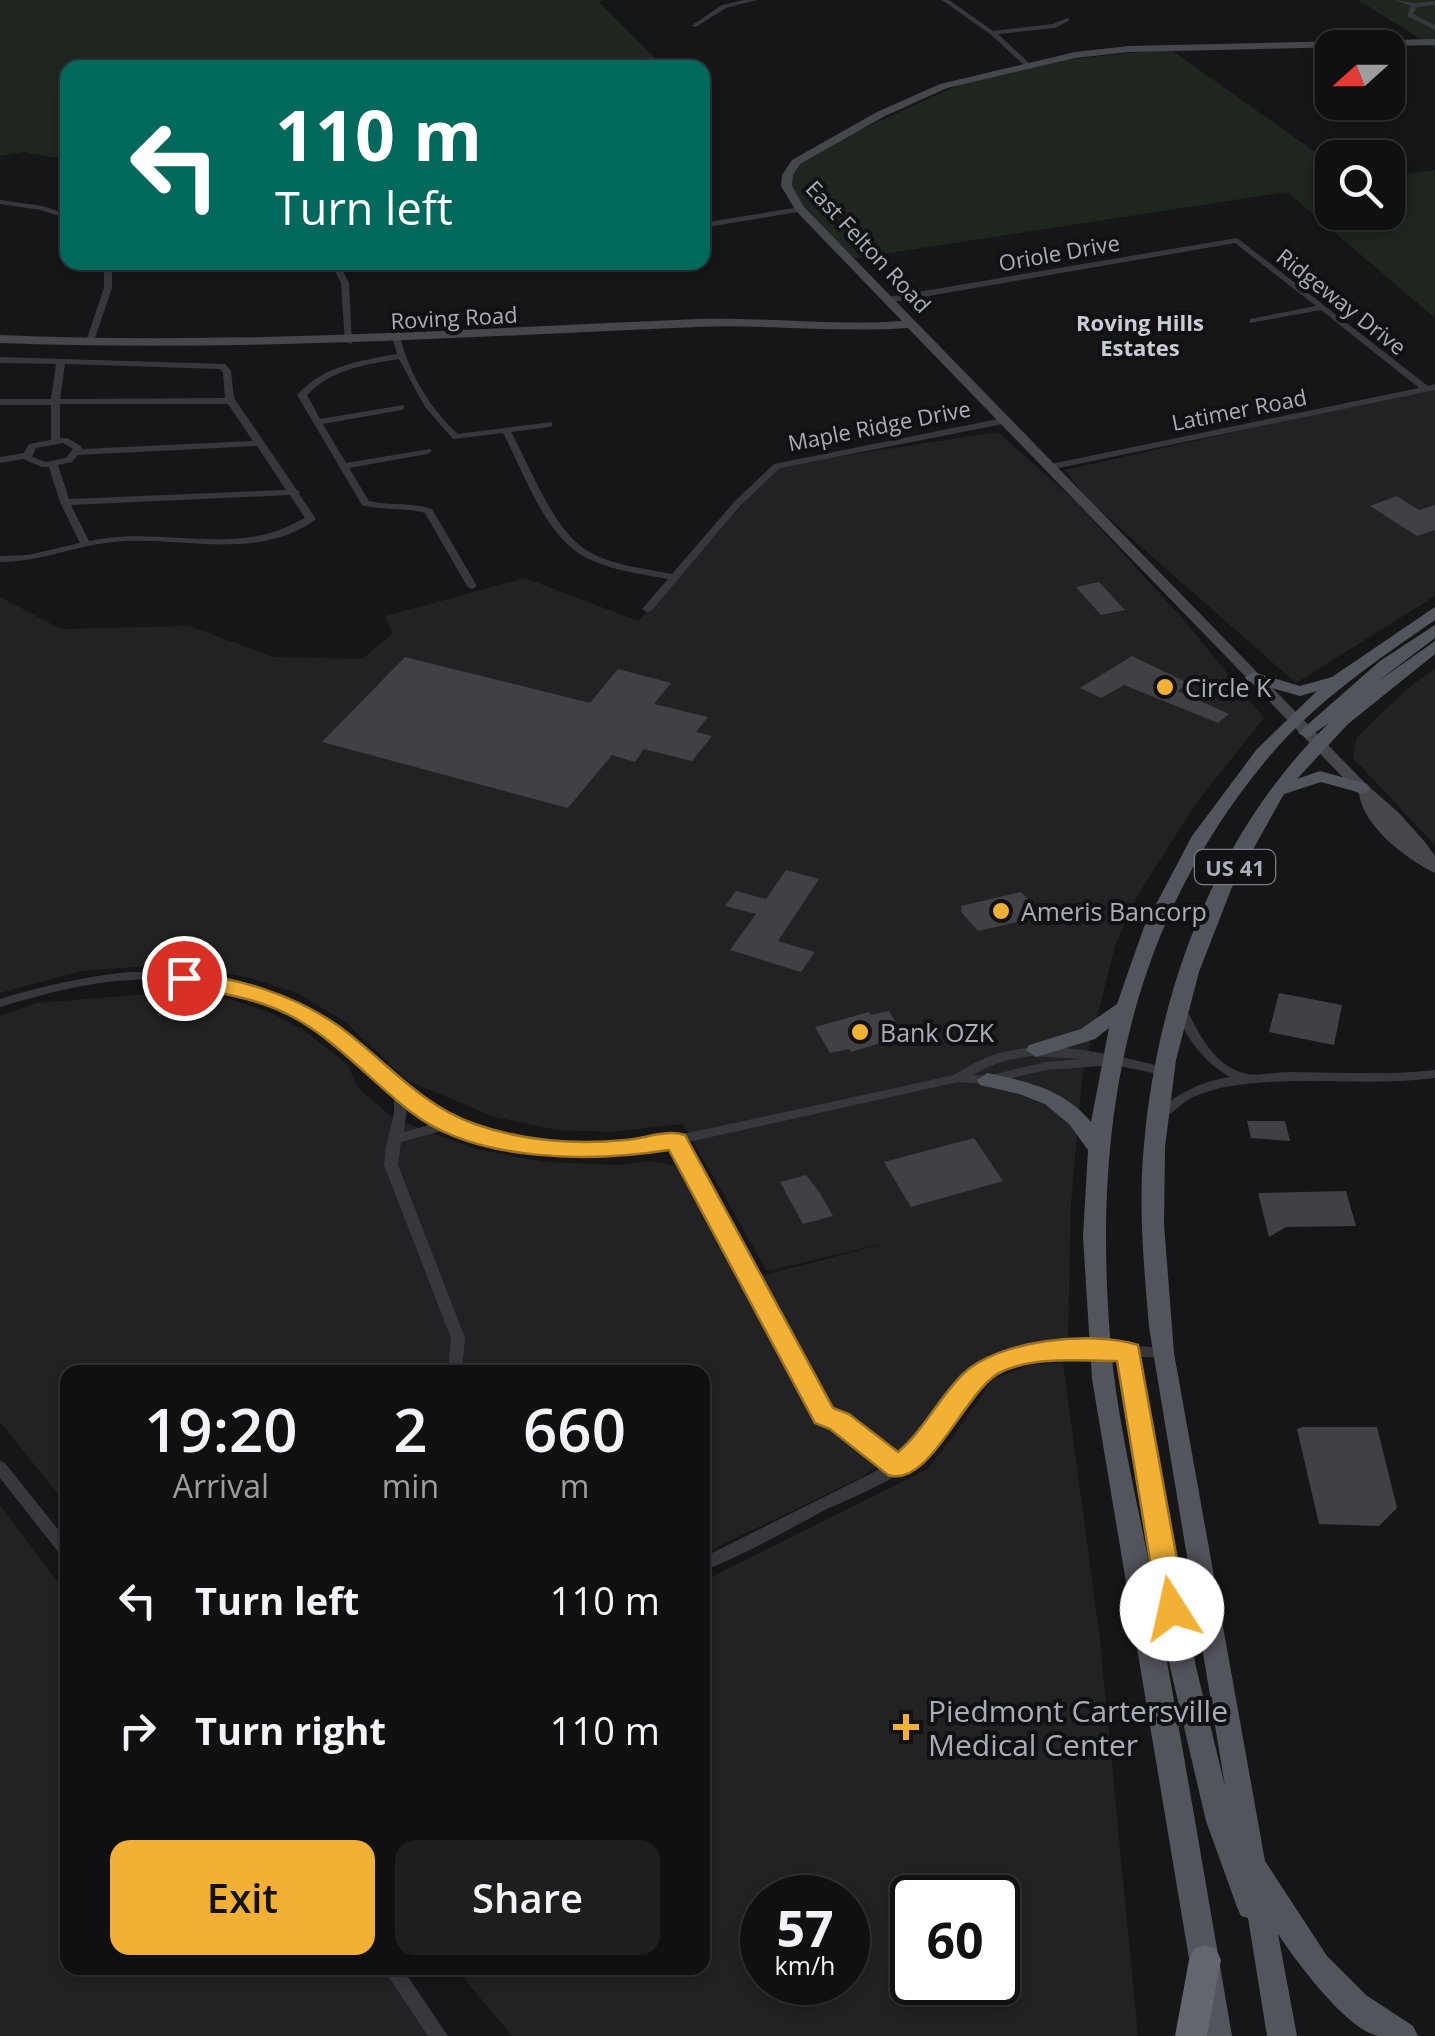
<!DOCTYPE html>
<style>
:root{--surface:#101012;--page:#1e1e20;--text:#f1f3f6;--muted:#9c9d9f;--line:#303032;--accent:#f2b134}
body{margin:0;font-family:"Open Sans",sans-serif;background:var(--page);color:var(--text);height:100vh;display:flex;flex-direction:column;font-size:38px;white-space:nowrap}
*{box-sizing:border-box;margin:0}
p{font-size:32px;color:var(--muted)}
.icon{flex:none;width:55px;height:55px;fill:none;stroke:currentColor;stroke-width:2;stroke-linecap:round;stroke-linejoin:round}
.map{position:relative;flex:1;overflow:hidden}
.drawer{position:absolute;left:60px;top:1365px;width:650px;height:610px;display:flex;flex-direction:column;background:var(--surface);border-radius:20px;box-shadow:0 5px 15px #0003,0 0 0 2px var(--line)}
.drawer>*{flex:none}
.banner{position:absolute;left:60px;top:60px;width:650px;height:210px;border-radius:20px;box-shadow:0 5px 15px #0003,0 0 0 2px var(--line);background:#00695c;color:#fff;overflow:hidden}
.needle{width:65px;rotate:249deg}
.tools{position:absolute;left:1315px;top:30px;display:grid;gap:20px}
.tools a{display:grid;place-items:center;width:90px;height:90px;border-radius:20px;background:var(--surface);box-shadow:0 5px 15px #0003,0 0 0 2px var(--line);font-size:50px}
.speed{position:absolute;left:740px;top:1875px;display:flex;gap:20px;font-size:50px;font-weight:700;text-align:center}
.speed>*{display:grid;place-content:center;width:130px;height:130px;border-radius:50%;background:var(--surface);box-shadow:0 5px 15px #0003,0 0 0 2px var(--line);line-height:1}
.speed small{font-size:25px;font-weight:400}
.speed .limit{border:5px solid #111;border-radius:15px;background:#fff;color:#111}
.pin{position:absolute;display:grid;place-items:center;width:85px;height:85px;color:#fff;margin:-42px;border:5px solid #fff;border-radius:50%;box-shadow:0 2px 10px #0007}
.me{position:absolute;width:110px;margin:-55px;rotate:350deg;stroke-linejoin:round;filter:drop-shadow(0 0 8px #0008)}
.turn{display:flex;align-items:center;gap:35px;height:210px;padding:0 50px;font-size:45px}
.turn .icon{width:130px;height:130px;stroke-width:2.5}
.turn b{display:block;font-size:70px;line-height:85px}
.eta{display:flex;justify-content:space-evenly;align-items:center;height:170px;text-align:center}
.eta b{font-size:60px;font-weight:600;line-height:70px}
.cta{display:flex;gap:20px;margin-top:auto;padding:20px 50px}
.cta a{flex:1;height:115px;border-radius:20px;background:var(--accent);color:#111;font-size:40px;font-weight:600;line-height:115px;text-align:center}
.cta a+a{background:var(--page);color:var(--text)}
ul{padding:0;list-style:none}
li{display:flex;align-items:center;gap:30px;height:130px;padding:0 50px}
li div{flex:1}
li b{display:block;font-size:38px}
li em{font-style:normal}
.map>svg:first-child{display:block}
</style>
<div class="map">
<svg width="1435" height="2036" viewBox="0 0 1435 2036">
<rect width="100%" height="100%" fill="#161618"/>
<g fill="#222225" fill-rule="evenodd">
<path d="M1435,387v209l-139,87 -207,-182 -24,-31z"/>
<path d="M998,432l77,69 108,118 81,99 -67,84 -60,94 -22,50 -33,131 -11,127 -3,133 -65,12 -23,11 -15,13 -49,65 -54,39 -159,77 -1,-182h-634l-1,133 -67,-83v-406l36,-13 151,-12 40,7 44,15 34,18 42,33 11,24 35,30 42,16 41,15 68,13 73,3 33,-4 27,5 61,116 156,-41 -127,30 -84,-147 -71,8 -56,-2 -61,-13 -87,-36 -64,-60 -47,-28 -50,-16 -53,-9 -60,-1 -52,4 -82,22v-396l61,32 128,-3 85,31 88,2 30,-25 -6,-18 139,-38 113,43 139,-155z"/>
<path d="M1435,668v177l-82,-87 4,-21 51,-49z"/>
<path d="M1063,1363l37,277 38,396h-626l-57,-68h247l1,-387 223,-111 26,-32 40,-58 38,-15zM762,1898h86v84h-86zM912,1898h86v84h-86z"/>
<path d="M0,1505l67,89 1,374h318l47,68h-433z"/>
</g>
<g fill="#1e261f">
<path d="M0,0h604l-5,2 65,65 -596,1 -1,92 -43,-8 -24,4z"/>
<path d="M1358,0h77v48z"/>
<path d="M1170,49l162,115v48h56v-35l47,-7v148l-148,-126 -437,67 -50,-50 -15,-30 6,-12 26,-17 154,-71 54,-15z"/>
</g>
<g fill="#404145">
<path d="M1397,496l22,14 16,-5v25l-18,6 -47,-30z"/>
<path d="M1099,582l26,28 -24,5 -25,-28z"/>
<path d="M1132,656l56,27 -10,8 51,23 -11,9 -94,-38 -23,13 -21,-10z"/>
<path d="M405,657l185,46 28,-34 53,14 -17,21 54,13 -12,15 16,4 -20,25 -48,-12 -9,13 -23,-7 -44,53 -246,-66z"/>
<path d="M786,870l33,9 -41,62 37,11 -14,20 -71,-22 26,-36 -31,-8 11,-15 30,8z"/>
<path d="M1021,892l19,19 -6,1 4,5 -60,14 -16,-18 -1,-7z"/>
<path d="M1279,993l63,12 -8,40 -65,-13z"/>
<path d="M889,1011l15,25 -53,16 -2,-3 -19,4 -15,-26 54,-15 2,3z"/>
<path d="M1247,1121h38l5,20 -39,-3z"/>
<path d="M974,1138l29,43 -92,26 -27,-45z"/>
<path d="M806,1175l14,18 13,23 -30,8 -23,-42z"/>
<path d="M1346,1191l10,35 -70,1 -17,10 -11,-44z"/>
<path d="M1303,1427h74l20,81 -18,18 -60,-2 -22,-95z"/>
</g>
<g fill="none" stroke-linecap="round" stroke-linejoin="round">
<g fill="#37383d" fill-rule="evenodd">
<path d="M744,0h13l-31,8 -30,19 -5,-1 31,-21z"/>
<path d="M942,0h7l44,31 60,-7 14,-6 3,2 -15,8 -57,6 30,28v4h-3l-35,-32z"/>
<path d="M1394,0l21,3 20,-2v4l-18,2 -4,7 22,11v5l-28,-14 4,-10z"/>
<path d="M0,200l42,6 26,8v5l-27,-9 -41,-6z"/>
<path d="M800,207l4,2 -1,2 -101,17v-5z"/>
<path d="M1237,238l191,148 7,-2v6l-386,80 -3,-1v-4l373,-77 -98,-78 -71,13v-4l66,-13 -81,-63 -347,60 -4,-3 4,-3z"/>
<path d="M104,262h8v26l-18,53 -4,3 -4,-3 18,-53z"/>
<path d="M330,262h8l11,21 3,61 -7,-2 -4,-59z"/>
<path d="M397,337l4,3c9,35 30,70 57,94l94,-12v4l-3,1 -38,5c19,34 43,100 77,119 25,15 56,17 84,23l63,-73 39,-37 229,-46 5,3 -5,3 -223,44 -39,37 -90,106 -4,1 -5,-3 26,-30c-26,-5 -53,-8 -77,-19 -45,-19 -66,-86 -88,-127l-50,6 -28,-32 -26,-48c-35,6 -67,10 -92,36l13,24 84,-14v4l-3,1 -78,14 23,39 84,-14 2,2 -5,3 -78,14 20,33c21,5 42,1 63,8l45,77 -5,3 -5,-3 -42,-73c-21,-6 -42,-2 -63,-8l-65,-110c27,-30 62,-34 100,-41l-4,-14z"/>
<path d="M0,357l225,7 6,7 3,27 62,91 4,3 -1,2 17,25c-59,44 -136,16 -203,23 -38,4 -74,20 -113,20v-6l28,-1 52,-12 -20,-41 -11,-35h-7l-19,-8 -23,4v-6l24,-4 5,-9 22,-4v-35h-51v-6h51l5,-35 -56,-1zM65,364l155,5 3,3 2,26 -165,1zM60,404h168l25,37 -171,8 -1,-3 -14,-8h-7zM63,443l10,6 -7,9 -20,4 -14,-5 4,-9zM257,446l29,44 -217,9 -11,-34 14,-3 6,-7zM290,495l15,23c-14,7 -27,14 -43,17 -57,12 -116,-7 -173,6l-18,-36z"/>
<path d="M128,972c78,0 150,11 213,61 44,35 83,75 136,96 93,36 206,5 299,-15 60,-13 119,-26 178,-39 16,-10 32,-19 50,-23 52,-13 113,4 164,16l1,3 -1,3 -5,1 -49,-10 -68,5 -59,14 -29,-2 -274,61 145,269 15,5 54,42c27,-22 42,-52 65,-78 49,-55 135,-37 200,-33l5,1 2,4 -2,4 -5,1c-61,-3 -141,-21 -188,29 -24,26 -39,60 -69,82 -22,16 -55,29 -81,41 -40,21 -80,45 -123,61v-13l184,-92 -52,-41 -15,-5 -147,-275 -70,8 -66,-2 -33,-5 -31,-9 -20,-9 -51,14 -3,23 67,173 -3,34h-14l3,-34 -67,-173 2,-18 8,-34v-22c-34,-27 -64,-60 -103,-80 -63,-33 -140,-38 -209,-25 -28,5 -55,13 -82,21v-8c42,-13 84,-22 128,-27zM1032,1056l50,3 -36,3 -59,14 -14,-1c19,-12 37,-16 59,-19zM408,1101l32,21 -36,10z"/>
<path d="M1180,1004l4,1c14,26 28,59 59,68 12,4 32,-1 46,-1 49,0 97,4 146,-2v8c-68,9 -137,-3 -204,8 -13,2 -26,6 -38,11 -14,7 -24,23 -40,22l-2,-3 2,-3c26,-19 45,-31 77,-36 -28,-16 -44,-40 -56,-69z"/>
<path d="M0,1461l5,2 63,79v18l-5,-2 -63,-80z"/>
<path d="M383,1968h19l46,68h-20z"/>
</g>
<path fill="#45474d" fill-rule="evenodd" d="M1435,39v6l-306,7 -54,6 -128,30 -62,28 -85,48 -7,11 -1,11 12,21 563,578 31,27 27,30 10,14v17c-29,-14 -71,-46 -76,-79l-451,-466c-70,5 -141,-4 -212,-1 -232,10 -463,25 -696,16v-8c233,10 464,-6 697,-16 69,-2 137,7 205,2l-106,-110 -15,-25 1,-11 10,-15 85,-48 63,-28 135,-32 54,-6z"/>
<g fill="#53555c" fill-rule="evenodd">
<path d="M1435,607v13c-59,41 -120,82 -167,138 -144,172 -176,373 -157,590 7,80 28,158 42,237 28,150 53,301 79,451h-30l-110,-657 -9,-142 5,-87 -19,-26 -24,-20 -26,-10 -39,-9 -3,-5 10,-7c39,8 77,16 104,49l18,-94 -14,11 -59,18 -10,-7 3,-5 52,-16 36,-25 27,-77 48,-91 65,-87 60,-58 -17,5 -53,-15 -2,-4 8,-5 47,14 32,-9z"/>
<path d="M1435,625v13l-58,44 58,-41v13l-87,70 -51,55 23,-8 47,13 3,4 -3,4 -6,1 -40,-11 -37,12 -52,93 -33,85 -23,88 -11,87 -1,77 10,129 91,508 62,95 39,39 47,31 5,10c-13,0 -29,0 -40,0 -32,-7 -82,-75 -100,-102l19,102h-30l-19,-118 -7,-2 -4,-9 -31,-86 -36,-154 -53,-315 3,-6 8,-3 8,3 3,6 57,315 29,119 -76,-459c-5,-60 -11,-121 -5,-182 13,-154 73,-314 185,-422l-22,15 -9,-5 82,-72z"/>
</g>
<path fill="#63666e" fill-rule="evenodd" d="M1205,1945l11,4 5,11 -14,76h-32l14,-76 5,-11z"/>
</g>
<path fill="#f2b134" stroke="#9d7322" stroke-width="2.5" d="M184,971c57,9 108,22 156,56 45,33 80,78 135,97 47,17 101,21 150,16 19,-1 41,-11 60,-5l148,273 16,6 49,38c26,-22 40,-53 64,-77 34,-35 130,-45 176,-30l48,264 -4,8 -10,4 -10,-4 -4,-8 -41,-248c-39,0 -78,-5 -114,10 -37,15 -72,118 -115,104l-58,-46 -15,-6 -146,-273c-76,12 -193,13 -258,-38 -39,-30 -74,-71 -118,-95 -38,-21 -77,-23 -117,-34l-3,-5z"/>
<g fill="#f2b134" stroke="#111113" stroke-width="4">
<circle cx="1165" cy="687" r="10"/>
<circle cx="1001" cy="911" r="10"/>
<circle cx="860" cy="1032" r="10"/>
<path d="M901 1712h10v10h10v10h-10v10h-10v-10h-10v-10h10z"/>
</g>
<g text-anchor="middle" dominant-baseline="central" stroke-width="8" stroke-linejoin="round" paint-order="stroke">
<g font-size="22" fill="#a8adb8" stroke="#111113">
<text transform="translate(869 246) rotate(47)">East Felton Road</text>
<text transform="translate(1059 252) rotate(-10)">Oriole Drive</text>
<text transform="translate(1342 301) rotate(38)">Ridgeway Drive</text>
<text transform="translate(454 317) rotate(-3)">Roving Road</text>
<text transform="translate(1239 409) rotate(-11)">Latimer Road</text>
<text transform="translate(879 425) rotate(-11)">Maple Ridge Drive</text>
</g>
<g font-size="22" font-weight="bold" fill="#c9ccd4" stroke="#111113">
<text x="1140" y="322">Roving Hills<tspan x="1140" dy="25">Estates</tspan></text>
</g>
<rect fill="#111113" stroke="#7b7e86" stroke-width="2.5" x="1195" y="850" width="80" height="34" rx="8"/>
<g font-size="22" font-weight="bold" fill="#a8adb8">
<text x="1235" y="867">US 41</text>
</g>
<g font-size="25" fill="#a8adb8" stroke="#111113" text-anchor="start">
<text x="1185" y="687">Circle K</text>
<text x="1021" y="911">Ameris Bancorp</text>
<text x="880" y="1032">Bank OZK</text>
</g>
<g font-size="30" fill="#a8adb8" stroke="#111113" text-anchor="start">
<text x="928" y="1710">Piedmont Cartersville<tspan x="928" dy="34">Medical Center</tspan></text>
</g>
</g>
</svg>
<div class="tools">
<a><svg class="needle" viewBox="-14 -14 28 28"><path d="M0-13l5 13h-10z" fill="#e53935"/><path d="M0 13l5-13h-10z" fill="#9c9d9f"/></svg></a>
<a><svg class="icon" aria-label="search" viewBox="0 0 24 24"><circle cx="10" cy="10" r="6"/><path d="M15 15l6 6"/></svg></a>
</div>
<div class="speed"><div>57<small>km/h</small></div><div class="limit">60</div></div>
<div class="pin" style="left:184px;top:978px;background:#d93025"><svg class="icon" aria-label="arrive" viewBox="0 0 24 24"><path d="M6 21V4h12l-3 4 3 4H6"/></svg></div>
<svg class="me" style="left:1172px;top:1609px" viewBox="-20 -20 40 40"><circle r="19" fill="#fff"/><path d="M0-13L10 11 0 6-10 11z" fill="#f2b134"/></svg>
<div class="banner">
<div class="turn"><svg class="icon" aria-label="left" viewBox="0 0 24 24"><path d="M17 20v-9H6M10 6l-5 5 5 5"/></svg><div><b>110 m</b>Turn left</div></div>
</div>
<section class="drawer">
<div class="eta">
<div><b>19:20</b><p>Arrival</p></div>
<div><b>2</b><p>min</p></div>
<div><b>660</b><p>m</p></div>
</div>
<ul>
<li><svg class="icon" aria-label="left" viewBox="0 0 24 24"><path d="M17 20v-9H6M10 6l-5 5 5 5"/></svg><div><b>Turn left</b></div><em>110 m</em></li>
<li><svg class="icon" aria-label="right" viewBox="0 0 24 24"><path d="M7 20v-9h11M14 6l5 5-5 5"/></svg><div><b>Turn right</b></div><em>110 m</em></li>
</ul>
<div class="cta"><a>Exit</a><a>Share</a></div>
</section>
</div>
